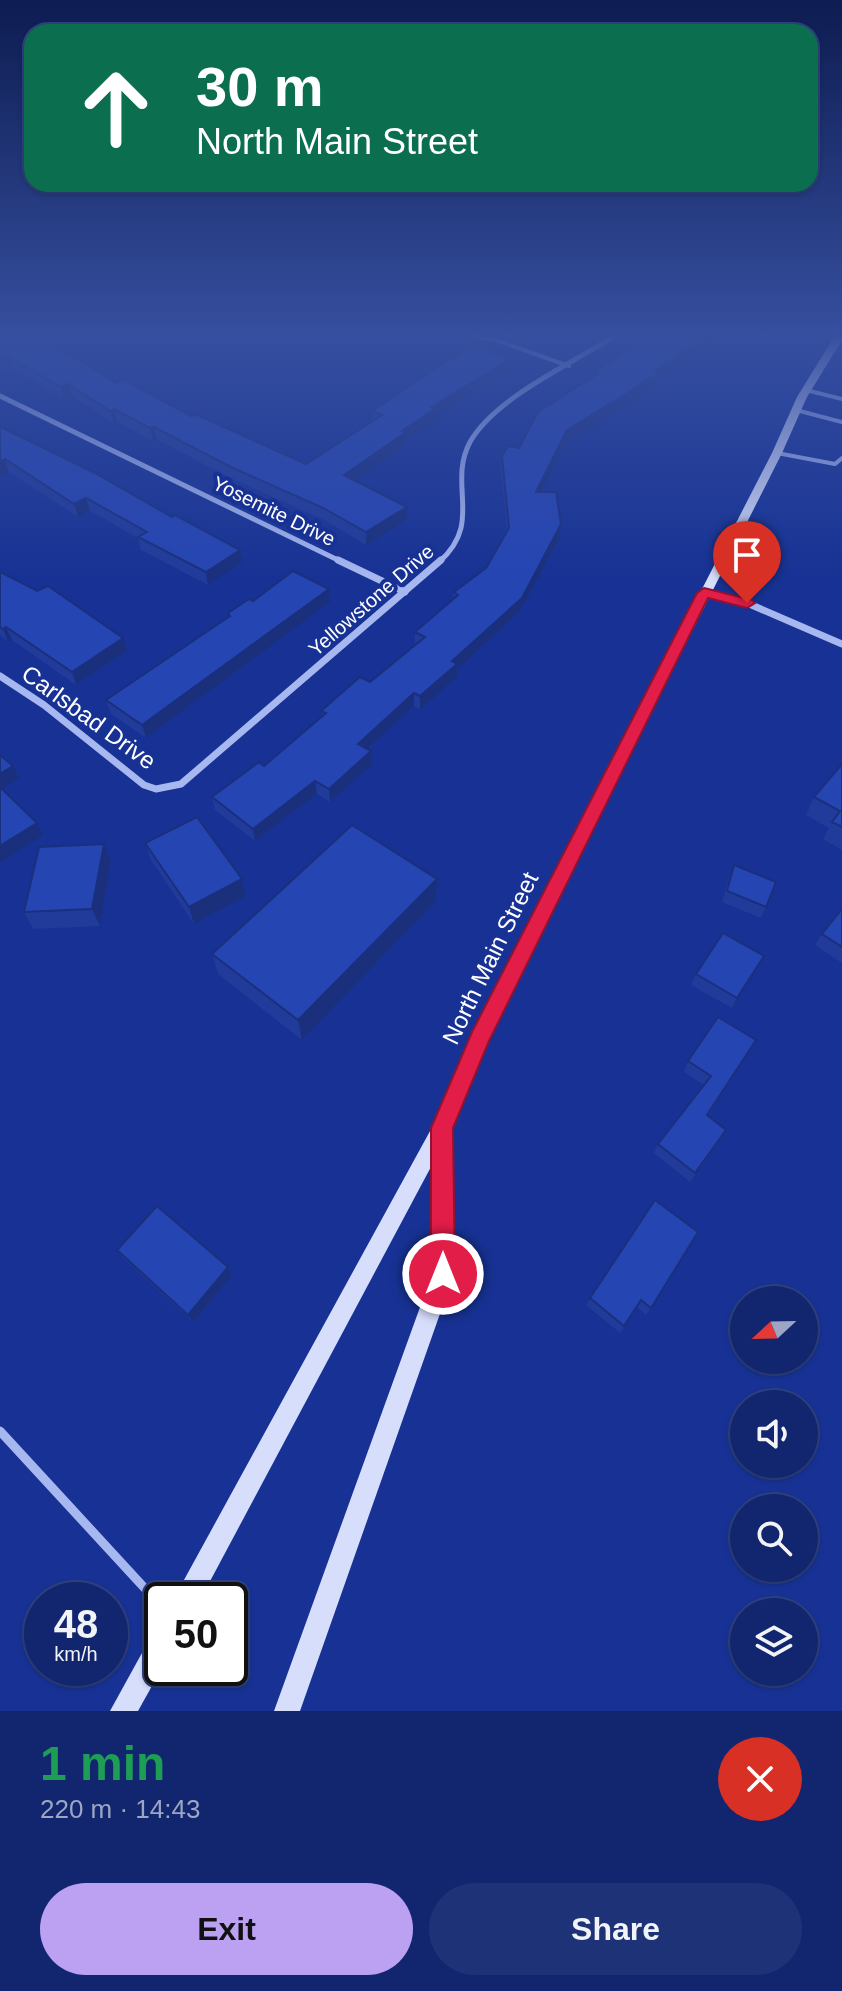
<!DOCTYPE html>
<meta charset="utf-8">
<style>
:root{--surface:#11266f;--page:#1e3277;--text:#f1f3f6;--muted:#9ca5c3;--line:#304382;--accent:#bca0f2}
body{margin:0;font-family:Arial,sans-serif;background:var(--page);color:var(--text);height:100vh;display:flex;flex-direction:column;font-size:30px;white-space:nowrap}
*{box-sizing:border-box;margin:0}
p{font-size:26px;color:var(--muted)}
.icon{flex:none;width:44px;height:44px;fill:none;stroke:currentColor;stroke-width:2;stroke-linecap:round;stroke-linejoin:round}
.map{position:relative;height:1711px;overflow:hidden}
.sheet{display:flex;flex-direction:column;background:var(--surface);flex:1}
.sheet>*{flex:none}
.top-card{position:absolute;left:24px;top:24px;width:794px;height:168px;border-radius:24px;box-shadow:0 2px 6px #0004,0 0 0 2px var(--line);background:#0b6e4f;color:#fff;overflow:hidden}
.needle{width:52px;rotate:248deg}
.tools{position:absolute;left:730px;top:1286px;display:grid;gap:16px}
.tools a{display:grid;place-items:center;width:88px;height:88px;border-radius:50%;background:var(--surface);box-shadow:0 2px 6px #0004,0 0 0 2px var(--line);font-size:40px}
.speed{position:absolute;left:24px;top:1582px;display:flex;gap:16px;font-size:40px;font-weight:700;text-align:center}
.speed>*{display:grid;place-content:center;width:104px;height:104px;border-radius:50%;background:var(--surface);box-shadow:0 2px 6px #0004,0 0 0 2px var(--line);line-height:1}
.speed small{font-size:20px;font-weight:400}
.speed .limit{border:4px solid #111;border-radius:12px;background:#fff;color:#111}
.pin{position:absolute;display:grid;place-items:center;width:68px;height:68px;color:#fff;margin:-82px -34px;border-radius:50% 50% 50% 0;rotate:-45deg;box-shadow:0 0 8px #0007}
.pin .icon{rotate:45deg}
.me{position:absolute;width:88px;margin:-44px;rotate:0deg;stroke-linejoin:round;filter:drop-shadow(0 0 6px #0008)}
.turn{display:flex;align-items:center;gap:28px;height:168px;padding:0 40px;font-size:36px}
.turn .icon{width:104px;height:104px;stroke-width:2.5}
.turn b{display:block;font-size:56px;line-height:68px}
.round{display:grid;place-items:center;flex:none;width:84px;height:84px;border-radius:42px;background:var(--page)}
.overview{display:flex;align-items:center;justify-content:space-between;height:136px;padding:0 40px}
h1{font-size:48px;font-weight:700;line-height:60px;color:#1e9e55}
.cta{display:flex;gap:16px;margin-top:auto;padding:16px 40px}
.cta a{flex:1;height:92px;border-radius:48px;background:var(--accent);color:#111;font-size:32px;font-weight:700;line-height:92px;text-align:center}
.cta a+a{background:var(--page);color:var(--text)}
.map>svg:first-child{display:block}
</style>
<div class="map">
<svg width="842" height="1711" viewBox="0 0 842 1711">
<rect width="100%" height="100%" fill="#173294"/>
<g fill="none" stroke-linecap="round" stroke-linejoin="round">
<g stroke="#a7b8f1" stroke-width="4">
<path d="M476,337l20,3 73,26"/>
<path d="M806,390l36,9"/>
<path d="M796,410l46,12"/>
<path d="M777,453l58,11 7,-6"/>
</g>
<path stroke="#a7b8f1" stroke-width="9" d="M0,1431l162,176"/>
<g stroke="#a7b8f1" stroke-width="5">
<path d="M0,396l342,166"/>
<path d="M439,562c45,-39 8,-77 31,-120 25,-44 101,-78 143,-105"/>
</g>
<g stroke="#a7b8f1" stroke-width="7">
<path d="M338,560l67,32"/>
<path d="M704,593l43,10 95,41"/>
<path d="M0,676l44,29 100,80 12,4 25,-5 260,-224"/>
</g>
<g fill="#d6defb" fill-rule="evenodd">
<path d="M834,337h8v3l-35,57 -25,56 -228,452 -66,135 -37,88 3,146 -154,437h-26l158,-437v-109l-232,435h-27l262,-478 39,-90 298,-579 25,-56z"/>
<path d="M162,1629v39l-24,43h-28l43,-78z"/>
</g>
</g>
<g fill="#203b9a">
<path d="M0,337l116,46 190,81 66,-42v-11l137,-40 -73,46v3l-30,21v4l-51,35 52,40 -41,25 -42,-25 -91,-41 -77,-40 -3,2 -36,-19 -3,1 -42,-27 -8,3 -51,-30 -4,2 -9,-5z"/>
<path d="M595,372l63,7 -1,5 -30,21 -62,39 -24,48 19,46 -40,73 -63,59v7l-37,33 -6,-4 -46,43 4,16 -42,37 -13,-8 -62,47 -40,-31 -3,-13 52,-31 58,-49 -1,-6 49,-29 45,-36v-14l38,-33 1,-7 32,-24 21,-36 -6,-62 1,-14 17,-8 75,-72z"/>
<path d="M0,427l242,135 -34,23 -67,-35 -3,-12 -48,-27 -12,6 -69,-45 -9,5z"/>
<path d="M0,572l127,79 -51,34 -64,-45 -4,2 -8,-7z"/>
<path d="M329,589l1,13 -184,136 -36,-25 -4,-13 123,-84 -1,-3 25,-12z"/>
<path d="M842,764v86l-19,-11 6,-11 -23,-13 8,-18z"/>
<path d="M145,843l97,36 4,17 -52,28 -43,-64z"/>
<path d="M104,844l7,17 -11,65 -67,3 -9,-17z"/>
<path d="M734,865l32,42 -5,11 -39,-16 7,-25z"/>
<path d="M437,879l-1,22 -134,139 -84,-66 -6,-20z"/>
<path d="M842,909v54l-27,-18 7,-11z"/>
<path d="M764,956l-32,52 -41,-23 5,-11z"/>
<path d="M756,1040l-48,76 13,23 -31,43 -36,-29 4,-9 46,-59 -20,-13 4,-11z"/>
<path d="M655,1200l-4,108 -5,7 -9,-8 -17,26 -34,-28z"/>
<path d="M117,1250l111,17 4,8 -39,47 -70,-64z"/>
</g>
<g fill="#1a307d">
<path d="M706,337h16l-64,42 -1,5 -30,21 -62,39 -30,61 1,-13 31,-62z"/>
<path d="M9,357l4,12 -4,2 -4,-12z"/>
<path d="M510,359l-1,12 -73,46v3l-30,21v4l-61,42 -1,-12 88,-68z"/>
<path d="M68,384l4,12 -8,3 -3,-12z"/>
<path d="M114,409l3,13 -3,1 -4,-12z"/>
<path d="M154,427l2,12 -3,2 -3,-13z"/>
<path d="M5,459l4,13 -9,5v-15z"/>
<path d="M86,498l4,13 -12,6 -4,-13z"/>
<path d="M407,507v13l-41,25v-13z"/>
<path d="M561,524l-1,14 -40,73 -63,59v7l-37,33v-14l32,-35z"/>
<path d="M240,550l2,12 -34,23 -2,-13z"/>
<path d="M329,589l1,13 -184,136 -4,-13z"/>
<path d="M6,627l6,13 -4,2 -5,-13z"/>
<path d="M123,638l4,13 -51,34 -4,-13z"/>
<path d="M414,693v13l-55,51 -1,-13z"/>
<path d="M371,751l1,14 -42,37 -1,-13z"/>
<path d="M13,766l6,12 -19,13v-17z"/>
<path d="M315,781l2,13 -62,47 -2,-12z"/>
<path d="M37,823l6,12 -43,28v-17z"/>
<path d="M104,844l7,17 -11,65 -8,-17z"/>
<path d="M242,879l4,17 -52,28 -5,-17z"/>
<path d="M437,879l-1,22 -134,139 -4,-20z"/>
<path d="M764,956l-6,11 -26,41 5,-10z"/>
<path d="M228,1267l4,8 -39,47 -5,-7z"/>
</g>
<g fill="#2545b3" stroke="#1a307d" stroke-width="2">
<path d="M0,337h28l58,27 30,19 8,-3 67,36 4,-2 111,50 76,-49 -10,-4 100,-66 38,14 -78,48 4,1 -34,23 4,1 -62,43 63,32 -41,25 -43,-24 -92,-41 -77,-40 -4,1 -36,-19 -4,2 -42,-27 -7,3 -52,-30 -4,2 -5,-3z"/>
<path d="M649,337h57l-51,33 5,1 -31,21 -62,38 -31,62h20l5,32 -39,74 -70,63 5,3 -37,32 -6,-3 -56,51 13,7 -42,38 -14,-8 -62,48 -41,-32 47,-35 5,4 62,-53 -5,-2 39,-34 10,5 55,-45 -10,-5 43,-37 -4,-3 32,-24 23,-40 -7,-72 6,-10 11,2 19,-36 61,-39 -4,-1z"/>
<path d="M0,427l95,46 77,44 3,-2 65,35 -34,22 -68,-35 9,-5 -61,-34 -12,6 -69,-45 -5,3z"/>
<path d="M293,571l36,18 -187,136 -36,-25 124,-84 -2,-3 21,-14 4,2z"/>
<path d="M0,572l37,19 11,-5 75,52 -51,34 -66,-45 -3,2 -3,-2z"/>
<path d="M0,755l13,11 -13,8z"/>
<path d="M842,764v63l-10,-5 8,-11 -26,-14z"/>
<path d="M0,787l37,36 -37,23z"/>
<path d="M197,817l45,62 -53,28 -44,-64z"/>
<path d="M352,825l85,54 -139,141 -86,-66z"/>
<path d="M104,844l-12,65 -68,3 15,-65z"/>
<path d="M734,865l42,17 -10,25 -39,-16z"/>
<path d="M842,909v38l-20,-13z"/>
<path d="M723,933l41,23 -27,42 -41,-24z"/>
<path d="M718,1017l38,23 -49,75 19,15 -31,43 -37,-29 53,-68 -23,-15z"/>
<path d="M655,1200l43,32 -47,76 -10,-8 -17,26 -34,-28z"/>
<path d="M157,1206l71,61 -40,48 -71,-65z"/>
</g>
<linearGradient id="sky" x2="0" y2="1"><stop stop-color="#0d1c51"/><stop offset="0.58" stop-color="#364f9f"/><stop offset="1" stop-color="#364f9f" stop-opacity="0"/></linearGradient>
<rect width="842" height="577" fill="url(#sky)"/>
<path fill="#e11d48" stroke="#92132f" stroke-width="2" d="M704,588l48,12 3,3 -8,5 -39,-10 -219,443 -36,87 2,146 -4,8 -8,4 -9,-4 -3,-8v-146l41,-96 225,-439z"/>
<g text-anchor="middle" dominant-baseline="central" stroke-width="8" stroke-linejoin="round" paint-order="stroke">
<g font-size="20" fill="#fff" stroke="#173294">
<text transform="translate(274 511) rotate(26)">Yosemite Drive</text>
<text transform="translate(371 600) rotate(-41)">Yellowstone Drive</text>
</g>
<g font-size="24" fill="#fff" stroke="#173294">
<text transform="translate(89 717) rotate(36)">Carlsbad Drive</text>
<text transform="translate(490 958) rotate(-64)">North Main Street</text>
</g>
</g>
</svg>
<div class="tools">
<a><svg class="needle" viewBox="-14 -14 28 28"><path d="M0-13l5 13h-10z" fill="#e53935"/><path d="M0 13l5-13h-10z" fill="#9ca5c3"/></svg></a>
<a><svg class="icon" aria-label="sound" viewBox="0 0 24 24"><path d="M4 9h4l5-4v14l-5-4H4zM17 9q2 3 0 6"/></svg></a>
<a><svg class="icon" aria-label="search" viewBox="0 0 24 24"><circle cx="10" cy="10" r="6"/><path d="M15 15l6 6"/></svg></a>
<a><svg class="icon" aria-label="layers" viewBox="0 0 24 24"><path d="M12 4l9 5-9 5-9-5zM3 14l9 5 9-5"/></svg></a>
</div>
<div class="speed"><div>48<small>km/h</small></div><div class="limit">50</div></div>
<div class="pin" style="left:747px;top:603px;background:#d93025"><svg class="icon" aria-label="arrive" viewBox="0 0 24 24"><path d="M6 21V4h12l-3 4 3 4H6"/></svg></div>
<svg class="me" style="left:443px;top:1274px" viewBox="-20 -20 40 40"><circle r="17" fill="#e11d48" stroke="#fff" stroke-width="3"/><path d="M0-11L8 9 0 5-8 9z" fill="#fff"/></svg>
<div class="top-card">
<div class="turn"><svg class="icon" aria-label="ahead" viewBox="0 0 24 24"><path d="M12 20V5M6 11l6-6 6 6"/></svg><div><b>30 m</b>North Main Street</div></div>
</div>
</div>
<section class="sheet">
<div class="overview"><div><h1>1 min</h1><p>220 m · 14:43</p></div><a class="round" style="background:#d93025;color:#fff"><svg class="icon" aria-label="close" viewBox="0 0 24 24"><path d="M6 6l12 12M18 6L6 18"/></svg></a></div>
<div class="cta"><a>Exit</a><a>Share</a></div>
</section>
